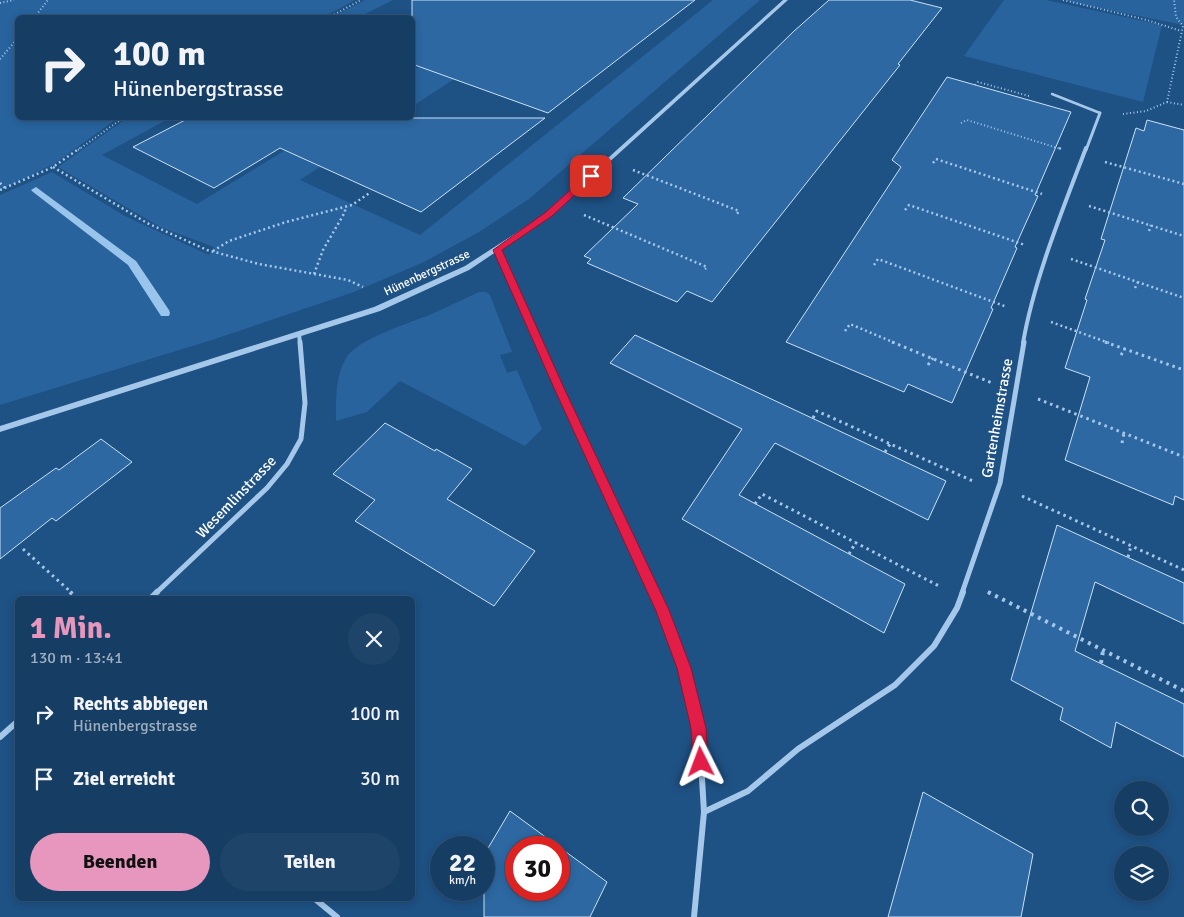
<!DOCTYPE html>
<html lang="de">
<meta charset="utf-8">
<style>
:root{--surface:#163d63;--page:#1f4469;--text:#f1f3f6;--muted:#9eaebe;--line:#355678;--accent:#e797bd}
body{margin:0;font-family:Signika,sans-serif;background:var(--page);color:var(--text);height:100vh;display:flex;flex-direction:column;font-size:19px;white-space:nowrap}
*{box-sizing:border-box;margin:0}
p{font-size:16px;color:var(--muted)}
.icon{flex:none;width:28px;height:28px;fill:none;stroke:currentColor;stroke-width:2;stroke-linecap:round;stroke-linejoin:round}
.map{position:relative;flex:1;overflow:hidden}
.sheet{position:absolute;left:15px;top:596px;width:400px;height:305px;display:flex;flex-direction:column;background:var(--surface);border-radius:8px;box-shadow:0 2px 8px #0003,0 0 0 1px var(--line)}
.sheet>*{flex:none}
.hud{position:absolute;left:15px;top:15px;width:400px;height:105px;border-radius:8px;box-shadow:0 2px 8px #0003,0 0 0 1px var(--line);background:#163d63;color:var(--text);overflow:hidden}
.buttons{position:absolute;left:1114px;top:781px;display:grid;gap:10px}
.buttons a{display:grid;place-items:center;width:55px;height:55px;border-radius:50%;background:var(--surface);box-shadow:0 2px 8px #0003,0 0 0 1px var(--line);font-size:25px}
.speed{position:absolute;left:430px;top:836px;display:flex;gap:10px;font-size:25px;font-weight:700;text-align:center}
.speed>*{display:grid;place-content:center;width:65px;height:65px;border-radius:50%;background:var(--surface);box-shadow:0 2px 8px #0003,0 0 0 1px var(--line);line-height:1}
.speed small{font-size:12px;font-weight:400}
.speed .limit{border:8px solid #d22;background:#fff;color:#111}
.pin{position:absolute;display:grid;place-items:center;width:42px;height:42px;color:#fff;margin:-21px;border-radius:10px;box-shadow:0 2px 8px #0006}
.me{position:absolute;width:55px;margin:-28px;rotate:357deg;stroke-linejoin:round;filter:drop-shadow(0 0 4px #0008)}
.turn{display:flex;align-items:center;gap:18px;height:105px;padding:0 15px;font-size:22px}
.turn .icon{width:65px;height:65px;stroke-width:2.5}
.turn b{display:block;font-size:35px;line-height:42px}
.round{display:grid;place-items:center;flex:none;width:52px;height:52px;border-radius:26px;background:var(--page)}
.summary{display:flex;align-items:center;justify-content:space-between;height:85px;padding:0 15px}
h1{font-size:30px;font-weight:700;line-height:38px;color:var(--accent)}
.button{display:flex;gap:10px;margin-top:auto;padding:10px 15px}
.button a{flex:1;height:58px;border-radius:30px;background:var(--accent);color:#111;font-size:20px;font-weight:700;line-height:58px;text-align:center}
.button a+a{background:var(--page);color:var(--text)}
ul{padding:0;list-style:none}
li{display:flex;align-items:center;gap:15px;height:65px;padding:0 15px}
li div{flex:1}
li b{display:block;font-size:19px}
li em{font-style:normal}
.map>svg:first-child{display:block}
</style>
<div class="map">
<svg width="1184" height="917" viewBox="0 0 1184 917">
<rect width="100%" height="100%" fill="#1e5184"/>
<g fill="#28639d">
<path d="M0,0h355l-31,17 -306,1v100h100l-64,46 -54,26z"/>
<path d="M365,0h28l-34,17h-26z"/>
<path d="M527,0l22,17 -136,89 -1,-35z"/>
<path d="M713,0h47l-231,199 -50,33 -55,30 -70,30 -142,48 -212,65v-210l52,-23 73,44 84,39 5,-8 -54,-20 -102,-60 69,-49h43l-68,37 95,49 141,-86h57l-95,62 120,55z"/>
<path d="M1004,0h42l116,25 -19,77 -179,-46z"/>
<path d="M1066,0h118v25l-110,-22z"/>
<path d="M479,292h7l4,3 22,57 -12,3 7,18 10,-3 25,59 -17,17 -125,-65 -33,31 -31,9c0,-22 -1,-44 10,-63 12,-20 67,-36 88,-45 15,-7 30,-14 45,-21z"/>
</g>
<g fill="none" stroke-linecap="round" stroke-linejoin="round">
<path fill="#99c4eb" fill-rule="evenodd" d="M36,187l100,74 33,49 1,3 -1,3h-8l-33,-51 -95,-73 -2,-2z"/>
</g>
<g fill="#2d68a2" stroke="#cae1f7" fill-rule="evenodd">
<path d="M412,0h283l-147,113 -136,-49z"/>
<path d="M829,0h81l32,8 -44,56 2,1 -188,237 -25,-11 -10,11 -90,-39 4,-4 -7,-3 54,-52 -15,-6 170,-166z"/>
<path d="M947,77l124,35 -36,83 3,1 -23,51 2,1 -26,60 2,1 -41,94 -44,-19 -4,8 -118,-50 115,-175 -9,-7z"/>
<path d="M189,118h356l-124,94 -141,-64 -66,40 -81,-41z"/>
<path d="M1147,120l37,10v370l-9,-4 -2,9 -108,-45 25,-83 -25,-9 22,-68 -2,-1 20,-59 -4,-1 35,-111 8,3z"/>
<path d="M635,335l311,146 -18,39 -153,-77 -36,52 166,89 -21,49 -202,-114 60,-90 -132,-66z"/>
<path d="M385,423l50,28 1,-2 36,20 -25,30 88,52 -41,55 -139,-85 20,-21 -42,-26z"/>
<path d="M101,439l31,23 -76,59 -4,-3 -52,41v-51l56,-40 3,2z"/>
<path d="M1057,525l127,58v41l-89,-42 -20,69 109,53v53l-68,-35 -5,26 -51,-28 3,-12 -52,-28z"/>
<path d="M923,792l110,62 -12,63h-133z"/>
<path d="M510,811l97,71 -17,35h-106v-62zM516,848h43v42h-43z"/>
</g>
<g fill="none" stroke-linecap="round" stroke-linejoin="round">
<g stroke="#a5c8ea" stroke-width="2" stroke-dasharray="1 2.5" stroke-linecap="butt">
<path d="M1063,0l84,20 34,11"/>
<path d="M0,3l14,-3"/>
<path d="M34,18l14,-18"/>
<path d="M328,18l33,-18"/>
<path d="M0,59l18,-21"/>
<path d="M975,85l3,-3 51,14"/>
<path d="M1167,102l17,3"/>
<path d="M1123,114l23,-3 21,-9 16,-76 -7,-9 -2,-17"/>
<path d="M961,123l6,-3 94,29"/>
<path d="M78,150l45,-32"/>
</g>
<g stroke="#a5c8ea" stroke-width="2.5" stroke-dasharray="2 3" stroke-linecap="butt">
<path d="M1059,148l2,1"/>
<path d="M1105,162l79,22"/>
<path d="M933,163l3,-4 106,35"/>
<path d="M53,167l94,56 60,27 52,14 89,16 15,7"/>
<path d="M633,170l106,41 -2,3"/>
<path d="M0,183l5,5"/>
<path d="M0,190l53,-23 27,-19"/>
<path d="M1089,206l95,30"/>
<path d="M905,210l4,-5 116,40"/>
<path d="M584,215l123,52 -2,2"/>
<path d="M1149,231l2,-6"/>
<path d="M213,251l16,-10 57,-19 66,-17 19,-13"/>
<path d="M1071,259l113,39"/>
<path d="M874,265l4,-6 129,48"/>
<path d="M314,274l9,-24 22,-38v-5"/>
<path d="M1135,288l3,-6"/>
<path d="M1051,322l58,21"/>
<path d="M845,331l5,-7 45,19"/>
</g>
<g stroke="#a5c8ea" stroke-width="3" stroke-dasharray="2.5 4" stroke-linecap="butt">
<path d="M892,342l100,41"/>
<path d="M1105,342l79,28"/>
<path d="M1121,355l4,-6"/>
<path d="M928,365l5,-7"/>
<path d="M1038,399l146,58"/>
<path d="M813,418l4,-7 158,71"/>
<path d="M1122,443l2,-10"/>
<path d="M885,452l5,-8"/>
<path d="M1022,496l162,74"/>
<path d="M755,504l7,-10 177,92"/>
<path d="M23,549l49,44"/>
<path d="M849,554l7,-12"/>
<path d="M1128,557l3,-11"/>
<path d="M988,592l2,1"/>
</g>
<g stroke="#a5c8ea" stroke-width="4" stroke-dasharray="3 5" stroke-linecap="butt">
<path d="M70,592l8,7"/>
<path d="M988,592l196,99"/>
<path d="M1101,663l2,-12"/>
</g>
<path stroke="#a5c8ea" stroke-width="2.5" d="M1052,94l48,19"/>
<path stroke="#a5c8ea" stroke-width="3" d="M1086,150l14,-37"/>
<g stroke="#a5c8ea" stroke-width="4">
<path d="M498,250l41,93"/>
<path d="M299,334l1,9"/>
<path d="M1023,343c11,-64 40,-134 63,-195"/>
</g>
<g stroke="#a5c8ea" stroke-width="5">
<path d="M538,342l116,251"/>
<path d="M156,593l111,-105 20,-24 14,-25 4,-36 -5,-61"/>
<path d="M962,593l38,-110 24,-141"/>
</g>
<g stroke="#a5c8ea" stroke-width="6">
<path d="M654,592l30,75 15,61 5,84 -10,105"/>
<path d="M150,599l7,-7"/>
<path d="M0,737l18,-16"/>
<path d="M704,812l44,-21 50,-42 97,-64 39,-39 23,-38 6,-16"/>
<path d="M315,899l22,18"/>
</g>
<path fill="#a5c8ea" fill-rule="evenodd" d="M783,0h5l-237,215 -82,55 -89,41 -380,121v-6l374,-119 91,-41 82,-53z"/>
</g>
<path fill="#e11d48" stroke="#92132f" d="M588,174l7,2 -43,40 -50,34 62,138 105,222 22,58 15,60 2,34 -2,5 -5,2 -6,-2 -2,-5 -2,-34 -14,-60 -21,-57 -102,-223 -61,-138 53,-38z"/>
<g text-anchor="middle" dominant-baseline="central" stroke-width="5" stroke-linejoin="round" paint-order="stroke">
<g font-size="12" fill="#fff" stroke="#1e5184">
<text transform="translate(427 273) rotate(-25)">Hünenbergstrasse</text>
</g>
<g font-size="15" fill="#fff" stroke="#1e5184">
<text transform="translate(997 418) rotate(-80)">Gartenheimstrasse</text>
<text transform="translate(236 497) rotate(-46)">Wesemlinstrasse</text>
</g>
</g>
</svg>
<div class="buttons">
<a><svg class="icon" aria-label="search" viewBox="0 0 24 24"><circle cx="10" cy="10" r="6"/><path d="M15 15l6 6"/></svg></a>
<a><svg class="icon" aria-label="layers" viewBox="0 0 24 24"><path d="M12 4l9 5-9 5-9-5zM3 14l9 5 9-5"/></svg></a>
</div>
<div class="speed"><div>22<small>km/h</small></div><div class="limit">30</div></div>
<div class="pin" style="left:591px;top:176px;background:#d93025"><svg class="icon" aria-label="arrive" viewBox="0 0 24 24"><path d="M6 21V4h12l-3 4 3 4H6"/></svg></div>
<svg class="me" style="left:701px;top:762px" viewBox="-20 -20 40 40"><path d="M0-17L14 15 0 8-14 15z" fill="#e11d48" stroke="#fff" stroke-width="4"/></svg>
<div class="hud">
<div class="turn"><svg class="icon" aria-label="right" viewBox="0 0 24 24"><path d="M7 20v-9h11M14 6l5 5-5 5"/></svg><div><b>100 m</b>Hünenbergstrasse</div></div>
</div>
<section class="sheet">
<div class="summary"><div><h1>1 Min.</h1><p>130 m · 13:41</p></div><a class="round"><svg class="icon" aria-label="close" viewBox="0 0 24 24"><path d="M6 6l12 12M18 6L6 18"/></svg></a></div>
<ul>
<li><svg class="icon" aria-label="right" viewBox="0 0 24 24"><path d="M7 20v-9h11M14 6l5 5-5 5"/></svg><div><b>Rechts abbiegen</b><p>Hünenbergstrasse</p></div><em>100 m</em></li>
<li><svg class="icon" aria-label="arrive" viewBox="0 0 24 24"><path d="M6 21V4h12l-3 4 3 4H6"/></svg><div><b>Ziel erreicht</b></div><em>30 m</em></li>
</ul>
<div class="button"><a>Beenden</a><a>Teilen</a></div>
</section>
</div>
